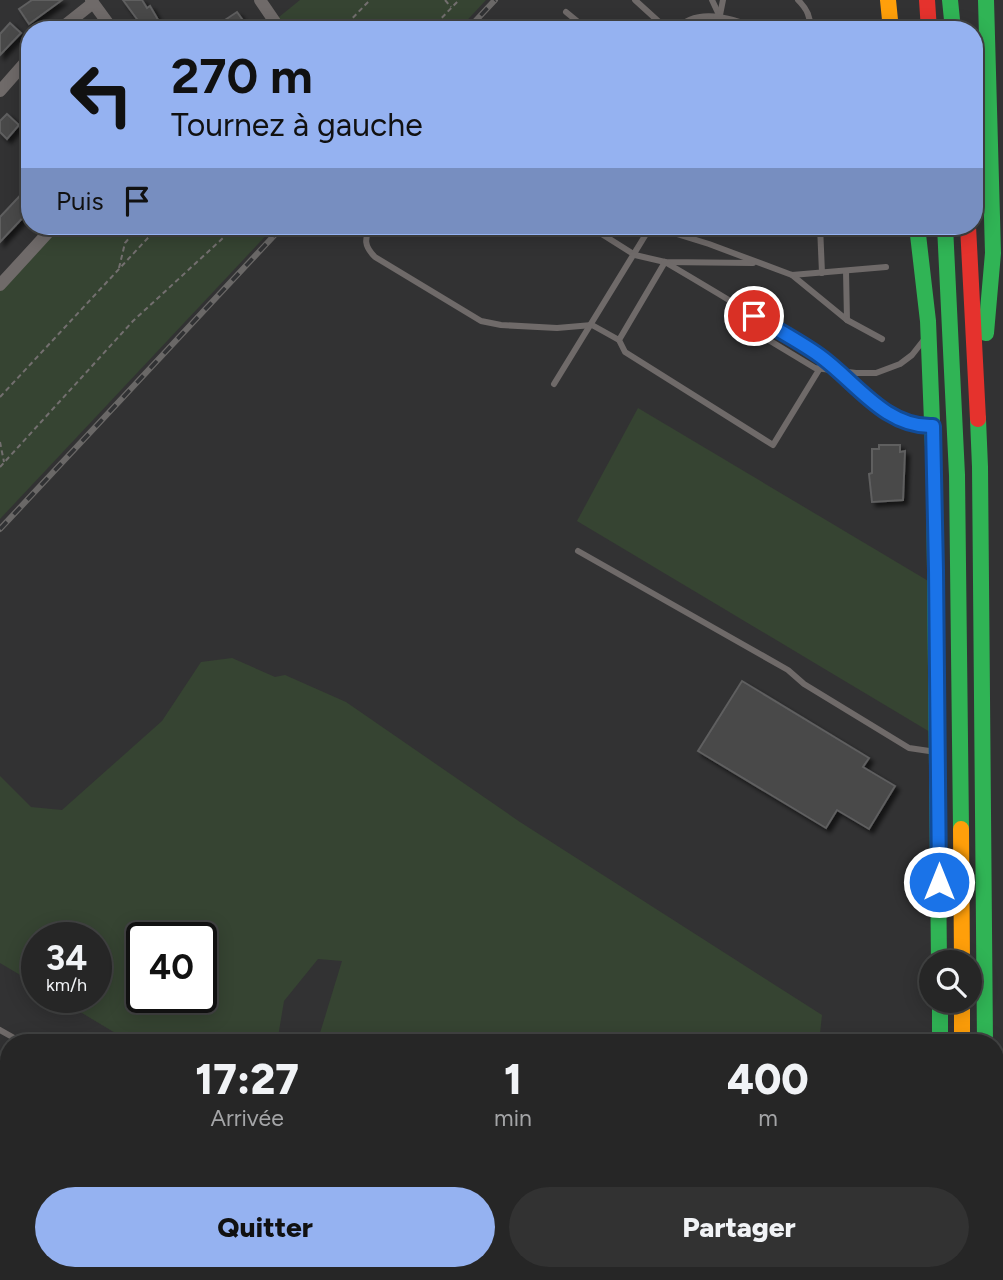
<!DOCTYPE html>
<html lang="fr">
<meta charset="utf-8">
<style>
:root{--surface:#262626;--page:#323232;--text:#f1f3f6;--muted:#a4a5a7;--line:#424343;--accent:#95b2f1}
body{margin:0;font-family:Figtree,sans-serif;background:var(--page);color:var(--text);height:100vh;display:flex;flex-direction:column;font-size:26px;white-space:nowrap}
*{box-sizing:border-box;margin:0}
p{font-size:23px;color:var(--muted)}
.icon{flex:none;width:38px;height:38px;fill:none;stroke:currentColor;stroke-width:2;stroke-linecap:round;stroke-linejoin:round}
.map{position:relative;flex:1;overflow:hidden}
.sheet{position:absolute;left:0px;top:1034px;width:1004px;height:247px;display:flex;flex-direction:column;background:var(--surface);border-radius:28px 28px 0 0;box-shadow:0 4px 18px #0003,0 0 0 2px var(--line)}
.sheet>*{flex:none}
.top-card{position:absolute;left:21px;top:21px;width:962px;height:214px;border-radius:28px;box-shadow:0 4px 18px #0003,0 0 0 2px var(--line);background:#95b2f1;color:#111;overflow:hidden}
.buttons{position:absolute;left:919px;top:950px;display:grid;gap:14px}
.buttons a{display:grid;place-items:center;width:63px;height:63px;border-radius:50%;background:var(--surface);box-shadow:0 4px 18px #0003,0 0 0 2px var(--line);font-size:35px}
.speed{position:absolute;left:21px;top:922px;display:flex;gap:14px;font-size:35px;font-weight:700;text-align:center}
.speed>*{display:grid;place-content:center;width:91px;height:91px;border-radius:50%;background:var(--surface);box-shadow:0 4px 18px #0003,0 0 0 2px var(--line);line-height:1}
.speed small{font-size:18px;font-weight:400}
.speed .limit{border:4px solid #111;border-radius:10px;background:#fff;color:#111}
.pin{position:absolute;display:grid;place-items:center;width:60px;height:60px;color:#fff;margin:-30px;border:4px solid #fff;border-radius:50%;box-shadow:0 2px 7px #0007}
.me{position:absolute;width:77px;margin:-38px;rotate:0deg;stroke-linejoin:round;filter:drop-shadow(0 0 5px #0008)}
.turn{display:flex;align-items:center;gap:24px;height:147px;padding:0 35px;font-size:32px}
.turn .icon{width:91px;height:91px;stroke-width:2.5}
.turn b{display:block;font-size:49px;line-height:60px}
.then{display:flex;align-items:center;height:66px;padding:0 35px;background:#0003;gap:14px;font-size:26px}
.eta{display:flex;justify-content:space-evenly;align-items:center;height:119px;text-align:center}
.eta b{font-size:42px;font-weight:800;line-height:49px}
.cta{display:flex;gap:14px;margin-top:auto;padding:14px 35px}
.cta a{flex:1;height:80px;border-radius:42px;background:var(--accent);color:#111;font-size:28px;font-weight:800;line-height:80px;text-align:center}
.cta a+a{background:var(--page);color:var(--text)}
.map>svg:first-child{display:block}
</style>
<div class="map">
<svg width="1003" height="1280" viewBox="0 0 1003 1280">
<defs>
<filter id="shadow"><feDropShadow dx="4" dy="4" stdDeviation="2" flood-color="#0009"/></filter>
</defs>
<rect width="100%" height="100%" fill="#323233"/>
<g fill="#364432" fill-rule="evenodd">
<path d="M300,0h186l-28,30h-195z"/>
<path d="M54,226h221l-275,293v-234z"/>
<path d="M638,408l292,174v150l-353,-211z"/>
<path d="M232,658l43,19 10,-2 61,27 174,120 302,193 -3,28h-86l-5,-5v5h-411l25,-82 -24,-2 -34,42 -7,42h-145l-75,-45h39v-60h-59v47l-37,-22v-187l31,31 31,3 100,-89 39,-59zM201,938v60h-59v-60z"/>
<path d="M509,1272h131l-5,8h-113z"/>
</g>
<g fill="#484849" stroke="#5e5e5f" stroke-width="2" filter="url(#shadow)">
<path d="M32,0h30l-33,24 -10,-15z"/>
<path d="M123,0h19l5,8 3,-2 14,24h-19z"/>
<path d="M237,12l13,18h-18l-7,-10z"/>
<path d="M10,23l11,10 -21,22v-21z"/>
<path d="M7,114l12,11 -12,14 -7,-7v-11z"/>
<path d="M30,185v25l-30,32v-25z"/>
<path d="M879,445h21v7l5,-1 -2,49 -31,2 -3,-28 3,-1v-24h7z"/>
<path d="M742,681l127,77 -6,9 32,19 -26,43 -32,-19 -11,18 -128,-77z"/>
</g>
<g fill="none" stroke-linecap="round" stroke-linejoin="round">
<g stroke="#736f6f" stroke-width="2" stroke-dasharray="5 3.5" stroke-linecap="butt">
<path d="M445,0l6,7"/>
<path d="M341,30l29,-30"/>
<path d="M430,30l29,-30"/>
<path d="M119,268l6,-25 14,-17"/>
<path d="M0,397l159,-171"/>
<path d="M0,442l4,20"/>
<path d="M0,467l133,-146 103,-95"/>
</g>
<g stroke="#6f6a69" stroke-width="6">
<path d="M635,0l33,30"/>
<path d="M712,0l8,17"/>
<path d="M798,0c9,9 13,17 12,30"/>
<path d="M566,12l22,18"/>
<path d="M720,15l3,-15"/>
<path d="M676,30c22,-26 62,-9 88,0"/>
<path d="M709,30l2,-13"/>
<path d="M371,226c-7,13 -7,20 4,31l106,64 20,4 56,3 35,-3 27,15"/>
<path d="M589,226l46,29 30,7 88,1"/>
<path d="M820,226l2,47"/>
<path d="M665,262l-46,78 6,12 148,93 52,-85"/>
<path d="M665,262c51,30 101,60 151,92 37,23 67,74 115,72"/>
<path d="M792,275l55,45 -1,-49"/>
<path d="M737,305l10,22 68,41 41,5h20l24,-9 12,-9 11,-14"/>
<path d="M847,320l35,19"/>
<path d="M554,384l97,-158 58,18 83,31 94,-8"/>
<path d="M578,551l210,119 16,14 105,64 27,4"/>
<path d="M0,1030l23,13"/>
<path d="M0,1146l9,5"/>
<path d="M0,1224l9,5"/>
<path d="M79,1272l13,8"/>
<path d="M213,1272l12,8"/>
<path d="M403,1272l13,8"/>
<path d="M772,1272l14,8"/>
</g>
<g stroke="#6f6a69" stroke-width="12">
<path d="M91,0l22,30"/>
<path d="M260,0l15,22"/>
<path d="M59,30l34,-27"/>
<path d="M0,91l30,-34"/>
<path d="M0,285l54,-59"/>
</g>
<g stroke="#30b455" stroke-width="16">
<path d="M950,0l3,30"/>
<path d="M986,0l7,253 -7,80"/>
<path d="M917,226l11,95 6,151 5,490"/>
<path d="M945,226l12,249 4,354"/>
<path d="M978,419l2,48 5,576"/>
<path d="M940,1001v42"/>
<path d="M964,1272v8"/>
<path d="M987,1272v8"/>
</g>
<g stroke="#ff9f0a" stroke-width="16">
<path d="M888,0l3,30"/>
<path d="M961,829l1,133"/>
<path d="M962,1001v42"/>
</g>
<g stroke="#e5322d" stroke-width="16">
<path d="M927,0l2,30"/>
<path d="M968,226l10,193"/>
<path d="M941,1272v8"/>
</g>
<defs>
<g id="rail">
<path d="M467,30l28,-30"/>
<path d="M0,529l283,-303"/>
</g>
</defs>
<use href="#rail" stroke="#6a6867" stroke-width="6"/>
<use href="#rail" stroke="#313234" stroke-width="3.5" stroke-dasharray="10" stroke-linecap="butt"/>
</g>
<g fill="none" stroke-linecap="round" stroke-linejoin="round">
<defs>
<path id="route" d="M754,316c22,13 45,25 66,40 35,25 65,72 113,70l3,144 3,312"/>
</defs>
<use href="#route" stroke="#114b97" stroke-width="18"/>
<use href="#route" stroke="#1a73e8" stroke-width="12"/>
</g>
</svg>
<div class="buttons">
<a><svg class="icon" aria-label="search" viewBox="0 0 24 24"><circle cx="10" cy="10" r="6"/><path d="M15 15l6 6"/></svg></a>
</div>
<div class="speed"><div>34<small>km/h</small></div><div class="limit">40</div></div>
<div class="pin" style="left:754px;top:316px;background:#d93025"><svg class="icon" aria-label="arrive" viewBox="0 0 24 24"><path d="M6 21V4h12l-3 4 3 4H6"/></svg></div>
<svg class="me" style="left:939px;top:882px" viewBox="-20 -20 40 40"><circle r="17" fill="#1a73e8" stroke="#fff" stroke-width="3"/><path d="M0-11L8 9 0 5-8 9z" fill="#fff"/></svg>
<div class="top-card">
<div class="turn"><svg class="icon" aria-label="left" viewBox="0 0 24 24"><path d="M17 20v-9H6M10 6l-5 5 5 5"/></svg><div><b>270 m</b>Tournez à gauche</div></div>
<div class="then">Puis<svg class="icon" aria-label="arrive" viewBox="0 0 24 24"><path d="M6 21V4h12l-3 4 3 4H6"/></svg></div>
</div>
<section class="sheet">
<div class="eta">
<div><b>17:27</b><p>Arrivée</p></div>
<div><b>1</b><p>min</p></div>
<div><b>400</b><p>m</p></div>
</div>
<div class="cta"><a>Quitter</a><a>Partager</a></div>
</section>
</div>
